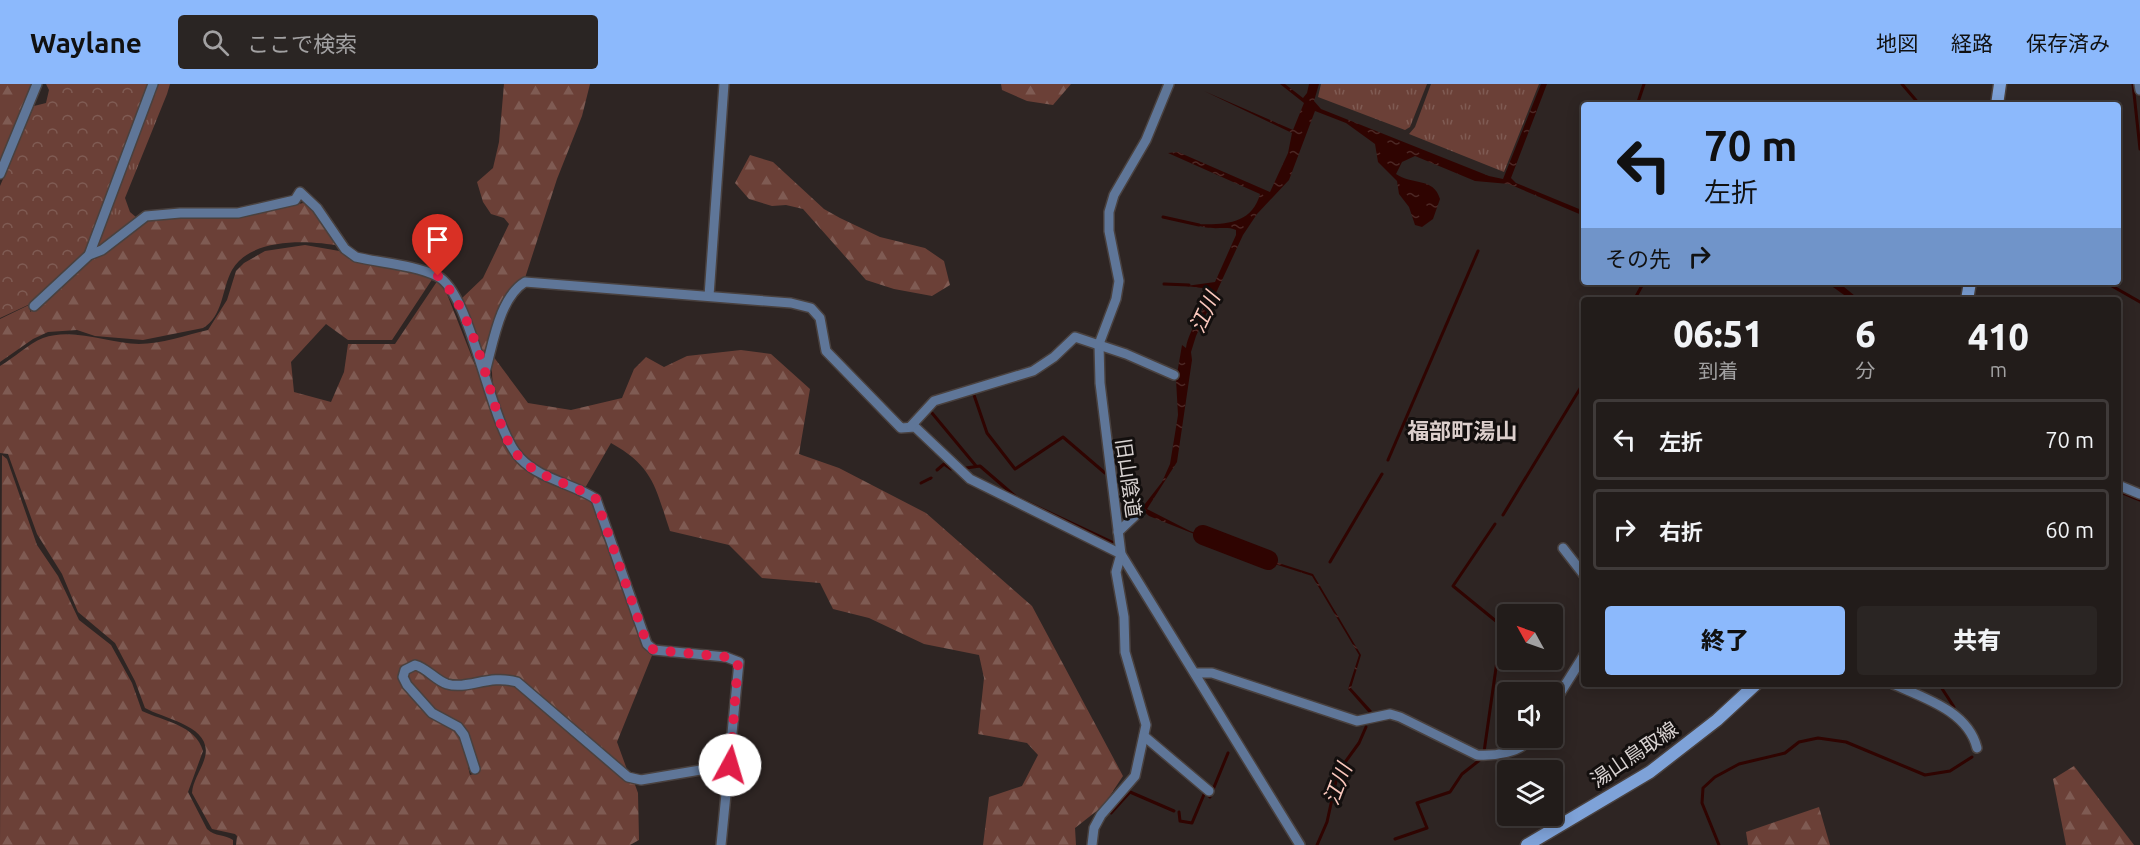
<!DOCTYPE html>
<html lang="ja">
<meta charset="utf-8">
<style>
:root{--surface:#221c1a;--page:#2a2523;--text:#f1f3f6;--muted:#a2a1a2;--line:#3f3a39;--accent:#8cb9fc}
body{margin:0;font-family:Ubuntu,"Noto Sans JP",sans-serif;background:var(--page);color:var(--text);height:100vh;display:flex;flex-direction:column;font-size:22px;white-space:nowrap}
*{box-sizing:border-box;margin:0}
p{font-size:20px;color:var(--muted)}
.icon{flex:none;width:33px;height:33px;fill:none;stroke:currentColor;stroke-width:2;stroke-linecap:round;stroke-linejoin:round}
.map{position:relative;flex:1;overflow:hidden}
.side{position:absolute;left:1581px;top:213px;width:540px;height:390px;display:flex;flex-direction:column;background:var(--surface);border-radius:6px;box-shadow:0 3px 15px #0003,0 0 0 2px var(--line)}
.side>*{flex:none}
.hud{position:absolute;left:1581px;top:18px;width:540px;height:183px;border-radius:6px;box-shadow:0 3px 15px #0003,0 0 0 2px var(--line);background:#8cb9fc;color:#111;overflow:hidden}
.needle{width:39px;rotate:310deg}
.tools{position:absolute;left:1497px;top:520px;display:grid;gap:12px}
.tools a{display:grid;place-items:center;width:66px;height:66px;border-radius:6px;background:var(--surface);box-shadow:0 3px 15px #0003,0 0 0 2px var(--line);font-size:30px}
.pin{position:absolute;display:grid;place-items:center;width:51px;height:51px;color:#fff;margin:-62px -26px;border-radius:50% 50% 50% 0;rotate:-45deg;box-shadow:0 0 6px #0007}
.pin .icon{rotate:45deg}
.me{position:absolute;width:66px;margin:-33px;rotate:6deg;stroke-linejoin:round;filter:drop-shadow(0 0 4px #0008)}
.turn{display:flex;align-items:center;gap:21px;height:126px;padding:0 24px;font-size:27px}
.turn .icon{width:78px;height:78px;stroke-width:2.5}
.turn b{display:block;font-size:42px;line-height:51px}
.then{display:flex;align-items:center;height:57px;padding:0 24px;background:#0003;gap:12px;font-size:22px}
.eta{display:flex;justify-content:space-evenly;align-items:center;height:102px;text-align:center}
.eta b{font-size:36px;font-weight:800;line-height:42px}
.action{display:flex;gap:12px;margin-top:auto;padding:12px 24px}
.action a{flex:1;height:69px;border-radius:6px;background:var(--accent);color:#111;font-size:24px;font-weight:800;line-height:69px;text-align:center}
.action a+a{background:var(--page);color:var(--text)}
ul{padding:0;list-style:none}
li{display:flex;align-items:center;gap:18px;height:81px;margin:0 12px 9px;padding:0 12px;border:3px solid var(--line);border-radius:6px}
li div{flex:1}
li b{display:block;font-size:22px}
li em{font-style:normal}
header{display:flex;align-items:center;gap:36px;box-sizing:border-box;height:84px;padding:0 30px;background:var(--accent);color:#111}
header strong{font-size:28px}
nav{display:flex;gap:33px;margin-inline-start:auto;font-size:21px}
.search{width:420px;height:54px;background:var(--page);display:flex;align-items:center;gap:15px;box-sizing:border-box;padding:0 21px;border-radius:6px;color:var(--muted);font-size:22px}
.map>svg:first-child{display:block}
</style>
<header>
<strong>Waylane</strong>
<div class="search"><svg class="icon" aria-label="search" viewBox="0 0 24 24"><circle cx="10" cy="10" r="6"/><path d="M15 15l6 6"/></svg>ここで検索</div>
<nav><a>地図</a><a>経路</a><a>保存済み</a></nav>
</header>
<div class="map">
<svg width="2140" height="761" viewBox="0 0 2140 761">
<defs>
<pattern id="grass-tufts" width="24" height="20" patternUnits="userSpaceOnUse" patternTransform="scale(1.5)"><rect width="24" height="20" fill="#6b4037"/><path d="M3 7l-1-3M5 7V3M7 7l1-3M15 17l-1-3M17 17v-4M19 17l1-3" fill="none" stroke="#7f5b53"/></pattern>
<pattern id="forest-firs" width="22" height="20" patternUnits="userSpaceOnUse" patternTransform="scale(1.5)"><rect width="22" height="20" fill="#6b4037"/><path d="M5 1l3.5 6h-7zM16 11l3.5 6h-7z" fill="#7f5b53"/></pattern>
<pattern id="park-crowns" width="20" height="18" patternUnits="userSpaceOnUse" patternTransform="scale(1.5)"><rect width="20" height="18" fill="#6b4037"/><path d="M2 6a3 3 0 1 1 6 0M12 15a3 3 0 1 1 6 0" fill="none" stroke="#7f5b53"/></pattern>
<pattern id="water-ripples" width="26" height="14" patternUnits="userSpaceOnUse" patternTransform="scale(1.5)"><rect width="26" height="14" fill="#2f0401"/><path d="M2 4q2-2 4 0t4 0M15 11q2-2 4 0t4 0" fill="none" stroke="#4c2825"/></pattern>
</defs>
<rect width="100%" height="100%" fill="#2e2523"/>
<g fill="url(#grass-tufts)">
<path d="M156,0h14l-3,10 -42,104 5,14 7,6 -41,33z"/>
<path d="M1321,0h106l-17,43 -5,3 -87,-33z"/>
<path d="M1431,0h108l-35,88 -95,-38 6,-7z"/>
</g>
<g fill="url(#forest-firs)">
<path d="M0,0h33l-33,78z"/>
<path d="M504,0h86l-8,32 -25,63 -32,99 -11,8 -29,78 -25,-64 23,-22 26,-54 -5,-6 -13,-4 -8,-12 -6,-20 16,-14 6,-26z"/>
<path d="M1001,0h70l-18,21 -26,-4 -25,-11z"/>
<path d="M750,71l23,7 51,47 16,9 40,19 45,11 19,13 6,24 -18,11 -38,-7 -28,-9 -63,-71 -17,-4 -14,1 -23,-7 -14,-16z"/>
<path d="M303,119l8,2 29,41c-31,-6 -89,-9 -108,24 -10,18 -9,47 -29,58l-60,12 -48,-4 -18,-6 -29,2 -15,7 -33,23v-43l31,-15 -1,8 56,-49 16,-8 49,-36 93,-2z"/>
<path d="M305,161l40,7 10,7 78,19 -41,62h-44l-22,-16 -35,38 3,30 37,10 13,-30 4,-28h47l43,-64 5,4 65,164c24,34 51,33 84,52l54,149 7,4 -36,89 12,33 -95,-83c-15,-12 -32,-20 -52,-15 -10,2 -20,7 -31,4 -17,-5 -33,-30 -49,-12 -4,17 14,36 27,46 11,7 24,9 31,20 9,13 6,26 10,40l10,-3 -19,-48 -25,-12 -29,-30 1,-11 5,-3c17,5 28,19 46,20 15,1 30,-9 45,-7 24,5 96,76 118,95l12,6 4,11 1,47 -9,5h-394l1,-9 -2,-2 -23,-5 -20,-36c1,-13 10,-24 13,-36 8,-31 -41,-38 -60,-49l-10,-27 -20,-38 -37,-31 -16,-38 -25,-40 -29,-80 -8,-1v-87c14,-8 28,-22 43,-28 29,-11 66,5 96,6 22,0 47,-9 69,-14l19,-30 9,-29 8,-8 21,-12z"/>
<path d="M741,266l30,4 39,35 -11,65 40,14 87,45 106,93 91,170 -20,30 -28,22 1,17h-93l6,-48 33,-11 16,-31 -11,-12 -49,-9 6,-56 -5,-23 -55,-11 -55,-26 -36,-9 -13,-26 -58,-5 -33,-33 -59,-14c-15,-44 -16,-64 -59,-88l-26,45c-16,-7 -38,-12 -52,-22 -27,-18 -46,-79 -40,-110l35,47 43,7 51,-12 12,-29 12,-12 18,10 23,-11z"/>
<path d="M2,371l5,4 30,86 21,31 21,44 32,25 21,38 10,28c21,10 54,14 61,40l-15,41 19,37c8,8 18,5 26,11v5h-233z"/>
<path d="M2074,682l60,79h-68l-13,-66z"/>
<path d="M1819,723l11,38h-82l-2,-13z"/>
</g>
<path fill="url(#park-crowns)" d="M46,0h104l-63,165 -57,55 -30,14v-132l34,-80 12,-3 3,-13z"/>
<g fill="url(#water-ripples)">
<path d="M1280,0h5l18,14 4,-5 2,-9h10l-5,17 7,8 168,67 14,3 38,-95h6l-36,94 5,5 68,28v5l-75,-32 -34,-3 -60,-25 -13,6 -6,12c15,11 38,3 44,25l-7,20 -11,8 -7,-2 -6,-18 -10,-13 -2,-13 -19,-19 -3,-18 -29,-21 -31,-12 -26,69 -32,34 -14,21 -47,101 -5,16 1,8 -15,102 -30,47 43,22 38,14 -1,2 -78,-31 -8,-7 21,-27 8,-18 8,-49 -2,-35 6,-35 4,3c3,-21 22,-39 24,-59l-24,-3 29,-4 21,-47v-5c-11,-5 -24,2 -41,-6 27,1 57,1 65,-30l-92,-41 10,-1 92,40 18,-39 4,-20 -88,-42 89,39 11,-27z"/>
<path d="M1826,198h12l22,18h-9z"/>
<path d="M1244,468l69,22 48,81 -10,33 21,23 -3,2 -21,-24 11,-34 -47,-79 -68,-22z"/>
</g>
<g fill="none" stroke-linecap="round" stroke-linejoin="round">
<g stroke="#2f0401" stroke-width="3">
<path d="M1902,0l18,21"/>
<path d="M2133,0l7,65"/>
<path d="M1637,21l7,-21"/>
<path d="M1163,133l36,8"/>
<path d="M2105,198l35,20"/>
<path d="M1164,200l25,1"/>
<path d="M1634,216l10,-18"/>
<path d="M974,311l13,38 28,36 48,-32 42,36"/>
<path d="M932,329l44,53"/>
<path d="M1388,376l90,-209"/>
<path d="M966,384l14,-2 36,31 96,45"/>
<path d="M937,386l7,-6 7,5"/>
<path d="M921,399l10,-5"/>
<path d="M2118,407l22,9"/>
<path d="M1503,431l81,-133"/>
<path d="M1330,478l52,-88"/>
<path d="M1939,600l15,23"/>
<path d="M1484,668l18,-126 -49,-40 42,-62"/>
<path d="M1179,728l1,9 12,2 13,-31 5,5 18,-44"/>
<path d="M1111,729l19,-21 44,19"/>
<path d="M1395,755l32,-11 -10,-25 33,-11 12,-18 19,-15"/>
<path d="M1317,761l10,-23 11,-50 21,-29 7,-16"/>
<path d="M1719,761l-17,-42 1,-15 12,-11 24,-13 46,-11 14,-11 19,-4 28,4 79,33 25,-4 22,-14"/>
</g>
<path stroke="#2f0401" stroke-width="20" d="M1203,451l65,25"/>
<defs>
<g id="minor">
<path d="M1169,0l-23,56 -32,55 -5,17v19l10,50 -3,18 -17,45 1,39 21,171 179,291"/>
<path d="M2139,0l1,6"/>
<path d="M0,90l37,-90"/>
<path d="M89,171l64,-171"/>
<path d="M709,212l15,-212"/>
<path d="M34,222l55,-51 13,-5 44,-34 34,-3h58l57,-13 5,-8 17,16 28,41 11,8c26,6 58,8 81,19 35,16 52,150 83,182 21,22 52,25 76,41l51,145 7,6 72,7 13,5 -18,183"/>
<path d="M485,288c8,-27 14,-74 40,-90l266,21 20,5 9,10 6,33 75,77 14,-1 55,52 151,75 -5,18 8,45 1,35 21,73 -11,51 -34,39 -7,13 -2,17"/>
<path d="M911,342l23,-25 99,-30 21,-14 21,-20 51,17 48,21"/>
<path d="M2118,401l22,9"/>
<path d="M1118,448l21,-20"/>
<path d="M1563,464l21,27"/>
<path d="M1196,589h16l145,48 33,-7 10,3 77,38c18,1 43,-2 54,-17"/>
<path d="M1893,600c31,14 75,27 84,64"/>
<path d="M1552,622l32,-51"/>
<path d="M1144,652l65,55"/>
<path d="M475,685l-11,-34 -6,-8 -26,-14 -25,-28 -4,-8 2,-7 10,-5c12,3 20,15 32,19 21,6 42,-10 70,-2l111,95 13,3 89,-15"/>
</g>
<g id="secondary">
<path d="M1997,21l3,-21"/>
<path d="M1967,216l3,-18"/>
<path d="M1527,761l123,-73 67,-52 39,-36"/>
</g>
</defs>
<use href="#minor" stroke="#49413f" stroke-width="12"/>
<use href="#secondary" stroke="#49413f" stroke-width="15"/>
<use href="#minor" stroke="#5f7698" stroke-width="9"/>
<use href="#secondary" stroke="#7ea2d8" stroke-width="12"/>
</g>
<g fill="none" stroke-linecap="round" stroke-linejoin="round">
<path stroke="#e11d48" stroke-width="10" stroke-dasharray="0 18" d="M438,192c27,26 44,84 54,120 7,22 12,45 28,62 21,22 52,25 76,41l51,145 7,6 72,7 12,5 -8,103"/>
</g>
<g text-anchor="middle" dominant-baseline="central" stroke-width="6" stroke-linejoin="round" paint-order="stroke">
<g font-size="20" fill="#d8d2d1" stroke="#130f0e">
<text transform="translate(1129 394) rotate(82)">旧山陰道</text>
<text transform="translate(1634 670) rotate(-34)">湯山鳥取線</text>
</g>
<g font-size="21" font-style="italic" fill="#fbc8bd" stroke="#130f0e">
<text transform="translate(1204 228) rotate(-65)">江川</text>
<text transform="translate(1337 700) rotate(-69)">江川</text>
</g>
<g font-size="22" font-weight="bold" fill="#dccfcc" stroke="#130f0e">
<text x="1462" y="346">福部町湯山</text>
</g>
</g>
</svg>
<div class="tools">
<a><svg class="needle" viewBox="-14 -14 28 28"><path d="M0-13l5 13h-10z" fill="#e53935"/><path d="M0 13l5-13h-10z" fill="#a2a1a2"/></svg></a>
<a><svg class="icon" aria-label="sound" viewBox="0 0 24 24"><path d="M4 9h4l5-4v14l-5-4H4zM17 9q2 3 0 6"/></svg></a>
<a><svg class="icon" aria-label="layers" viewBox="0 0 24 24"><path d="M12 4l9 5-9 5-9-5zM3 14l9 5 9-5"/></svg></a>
</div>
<div class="pin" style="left:438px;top:192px;background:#d93025"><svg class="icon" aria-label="arrive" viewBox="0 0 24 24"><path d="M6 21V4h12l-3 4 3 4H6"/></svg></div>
<svg class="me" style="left:730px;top:681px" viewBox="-20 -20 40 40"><circle r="19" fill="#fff"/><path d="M0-13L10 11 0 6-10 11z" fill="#e11d48"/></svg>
<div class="hud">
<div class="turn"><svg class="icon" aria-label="left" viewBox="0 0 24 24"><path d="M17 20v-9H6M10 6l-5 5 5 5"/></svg><div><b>70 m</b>左折</div></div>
<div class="then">その先<svg class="icon" aria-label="right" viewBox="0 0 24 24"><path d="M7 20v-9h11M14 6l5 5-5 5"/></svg></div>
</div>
<section class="side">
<div class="eta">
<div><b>06:51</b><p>到着</p></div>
<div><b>6</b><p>分</p></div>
<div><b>410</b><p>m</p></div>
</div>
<ul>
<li><svg class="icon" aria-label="left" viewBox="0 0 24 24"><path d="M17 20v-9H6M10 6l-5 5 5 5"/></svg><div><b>左折</b></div><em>70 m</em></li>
<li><svg class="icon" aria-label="right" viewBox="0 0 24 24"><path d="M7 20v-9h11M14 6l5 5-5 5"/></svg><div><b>右折</b></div><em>60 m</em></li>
</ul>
<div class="action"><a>終了</a><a>共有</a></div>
</section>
</div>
